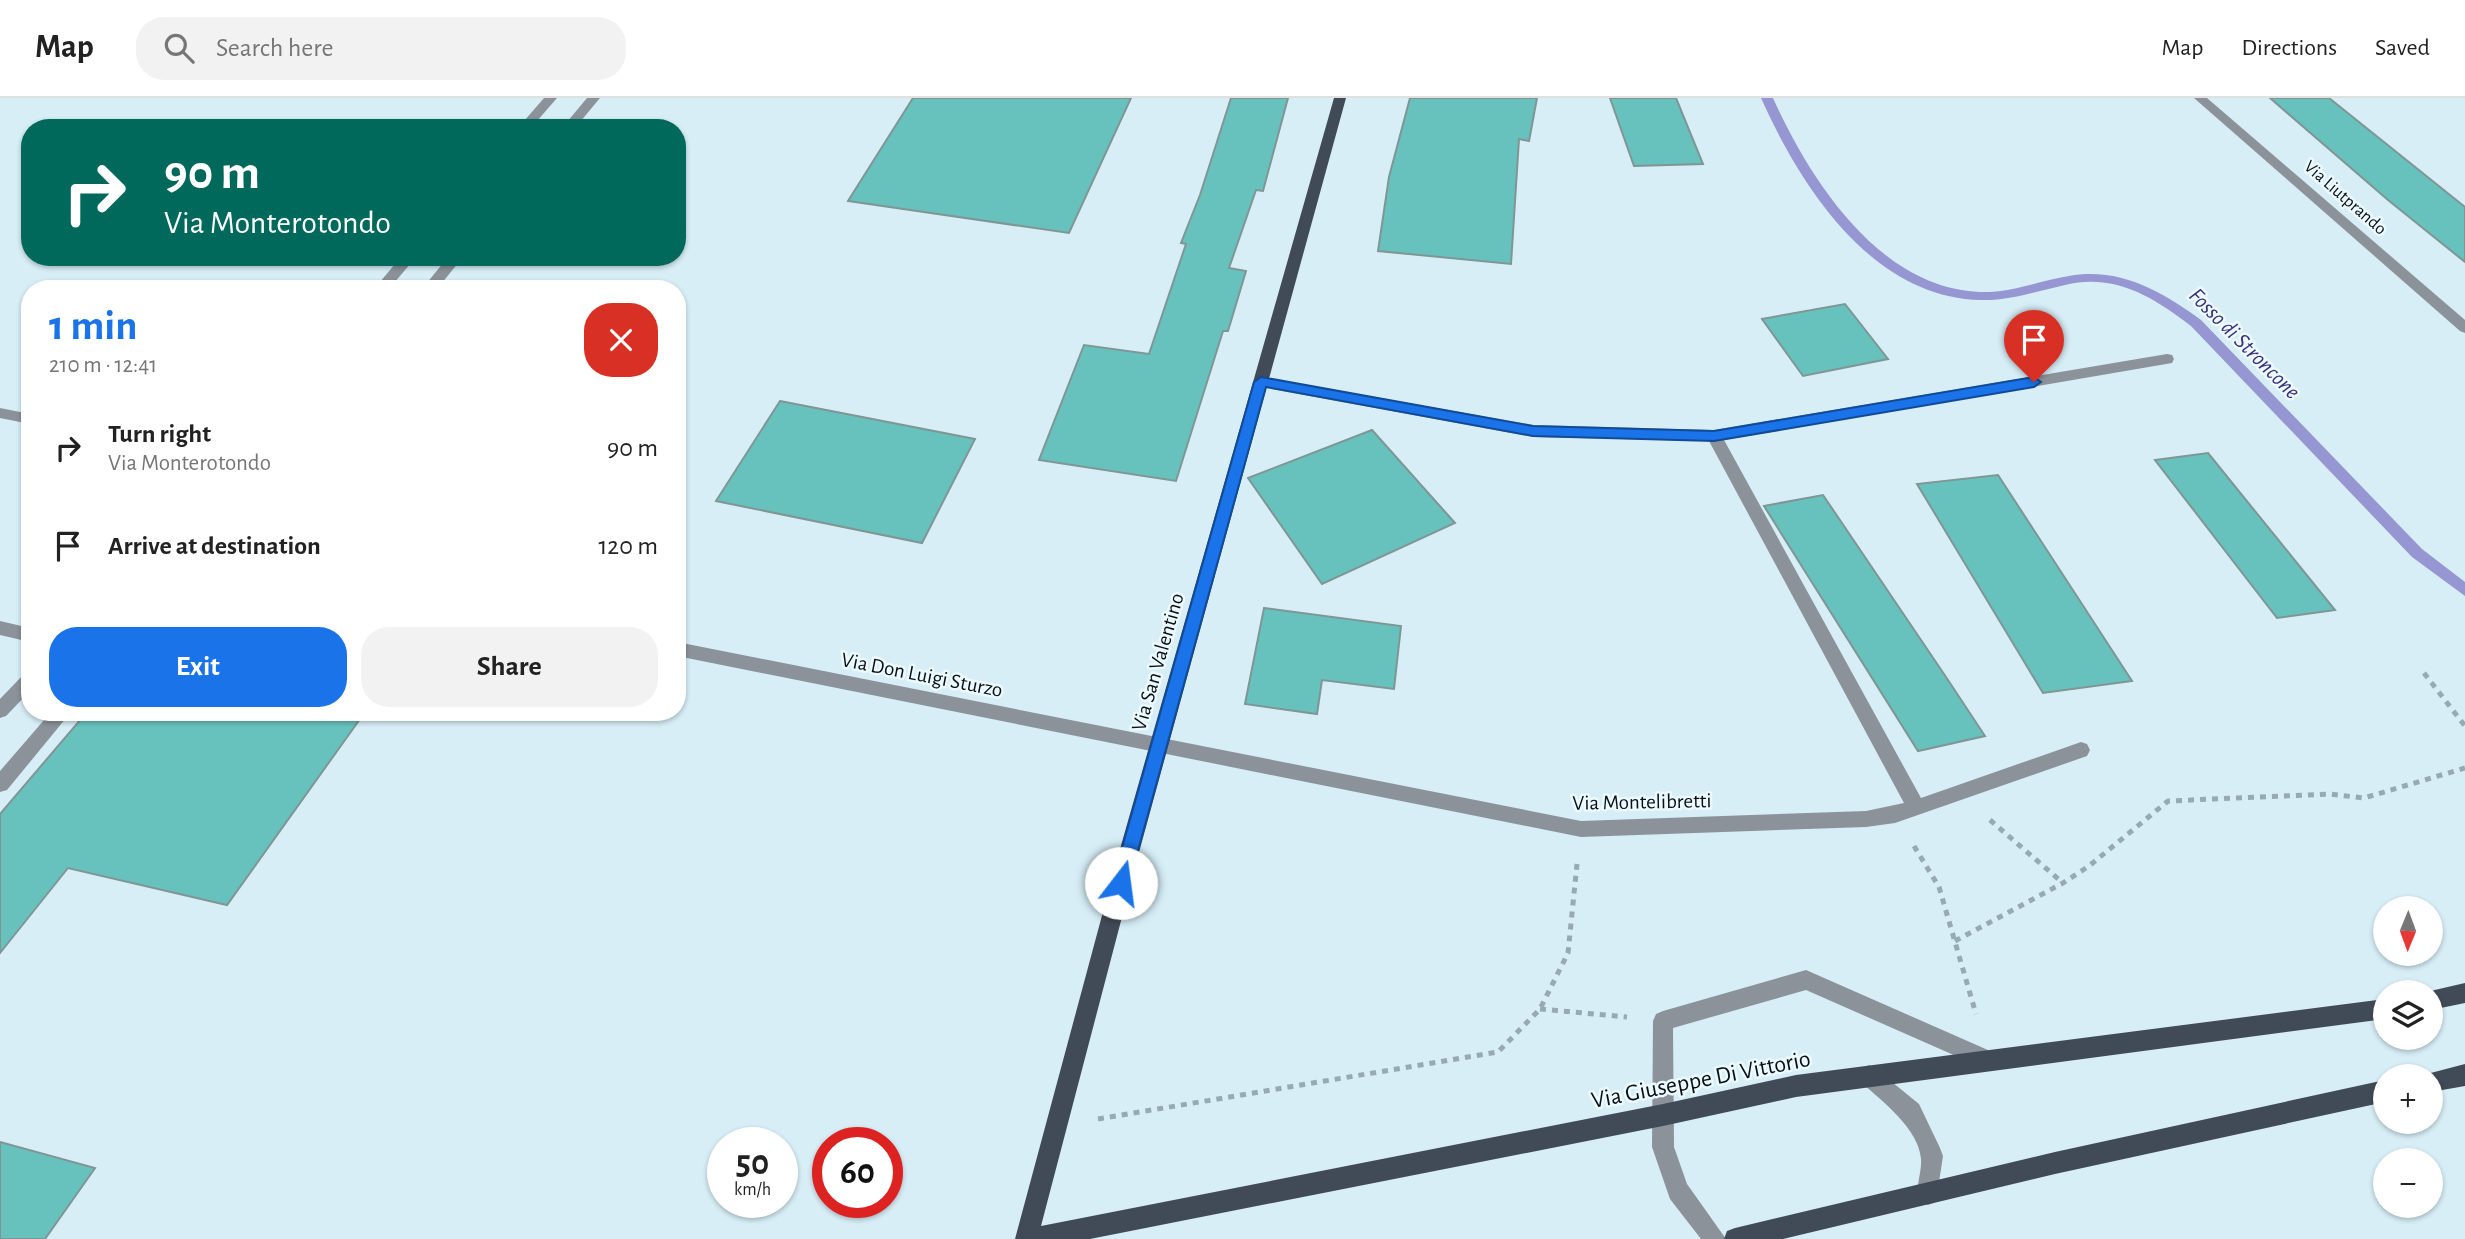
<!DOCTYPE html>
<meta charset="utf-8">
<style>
:root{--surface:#fff;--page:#f2f2f2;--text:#222;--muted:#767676;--line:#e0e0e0;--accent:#1a73e8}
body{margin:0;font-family:"Alegreya Sans",sans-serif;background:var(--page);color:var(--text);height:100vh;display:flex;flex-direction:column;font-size:26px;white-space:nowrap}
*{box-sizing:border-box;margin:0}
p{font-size:23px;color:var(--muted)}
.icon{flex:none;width:38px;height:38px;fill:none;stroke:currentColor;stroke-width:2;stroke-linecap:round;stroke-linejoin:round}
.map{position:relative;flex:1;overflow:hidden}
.sheet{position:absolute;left:21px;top:182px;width:665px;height:441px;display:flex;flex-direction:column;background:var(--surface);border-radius:28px;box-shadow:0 2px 5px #0004}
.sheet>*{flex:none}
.top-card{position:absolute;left:21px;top:21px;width:665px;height:147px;border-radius:28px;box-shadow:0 2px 5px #0004;background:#00695c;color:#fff;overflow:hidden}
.needle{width:46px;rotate:181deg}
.controls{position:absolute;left:2373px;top:798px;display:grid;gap:14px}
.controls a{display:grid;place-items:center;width:70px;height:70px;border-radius:50%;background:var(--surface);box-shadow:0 2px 5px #0004;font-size:35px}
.speed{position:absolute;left:707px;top:1029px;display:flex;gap:14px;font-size:35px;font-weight:700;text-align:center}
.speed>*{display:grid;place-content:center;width:91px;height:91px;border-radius:50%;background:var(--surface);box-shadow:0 2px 5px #0004;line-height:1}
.speed small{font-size:18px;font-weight:400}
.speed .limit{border:10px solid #d22;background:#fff;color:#111}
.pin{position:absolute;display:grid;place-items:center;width:60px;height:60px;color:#fff;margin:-72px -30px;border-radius:50% 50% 50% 0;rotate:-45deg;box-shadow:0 0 7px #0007}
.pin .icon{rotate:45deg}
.me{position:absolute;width:77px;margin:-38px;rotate:15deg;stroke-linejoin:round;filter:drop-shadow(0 0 5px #0008)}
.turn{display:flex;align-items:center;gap:24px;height:147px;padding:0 28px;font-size:32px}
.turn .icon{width:91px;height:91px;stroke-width:2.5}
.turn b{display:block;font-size:49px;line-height:60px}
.round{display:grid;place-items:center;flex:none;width:74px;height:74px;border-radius:28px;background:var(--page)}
.headline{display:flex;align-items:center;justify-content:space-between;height:119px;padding:0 28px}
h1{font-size:42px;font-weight:700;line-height:52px;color:var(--accent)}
.button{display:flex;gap:14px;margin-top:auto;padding:14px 28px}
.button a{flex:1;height:80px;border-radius:28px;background:var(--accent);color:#fff;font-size:28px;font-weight:700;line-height:80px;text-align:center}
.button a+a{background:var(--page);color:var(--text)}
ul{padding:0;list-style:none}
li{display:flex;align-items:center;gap:21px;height:98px;padding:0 28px}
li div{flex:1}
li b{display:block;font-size:26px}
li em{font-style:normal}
header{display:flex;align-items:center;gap:42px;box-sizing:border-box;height:98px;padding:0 35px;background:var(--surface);border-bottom:2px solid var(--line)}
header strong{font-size:33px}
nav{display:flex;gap:38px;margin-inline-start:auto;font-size:24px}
.search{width:490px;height:63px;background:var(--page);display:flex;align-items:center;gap:18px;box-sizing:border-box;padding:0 24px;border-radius:28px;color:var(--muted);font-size:26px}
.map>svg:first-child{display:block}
</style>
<header>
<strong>Map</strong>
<div class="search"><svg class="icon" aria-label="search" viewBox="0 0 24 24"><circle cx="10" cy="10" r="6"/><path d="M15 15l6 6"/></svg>Search here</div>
<nav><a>Map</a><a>Directions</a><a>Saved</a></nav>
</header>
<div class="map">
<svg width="2465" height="1141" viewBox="0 0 2465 1141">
<rect width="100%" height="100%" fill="#d7eef7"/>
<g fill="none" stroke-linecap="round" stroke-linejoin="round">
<path fill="#9696d2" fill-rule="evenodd" d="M1761,0h12c37,82 106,190 207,194 30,1 59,-11 89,-16 51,-9 92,15 132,44l221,229 43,33v14l-53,-39 -221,-231c-38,-29 -76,-53 -126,-41 -28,6 -56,16 -84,15 -109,-2 -180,-113 -220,-202z"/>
</g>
<g fill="#67c2be" stroke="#7f9695" stroke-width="2">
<path d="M913,0h218l-62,135 -221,-32z"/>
<path d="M1231,0h57l-25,93 -7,-1 -27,78 17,3 -18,60h-5l-47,150 -137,-21 45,-115 65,9 37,-110 -5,-1 19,-48z"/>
<path d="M1410,0h127l-8,43 -10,-2 -8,125 -133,-13 11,-74z"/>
<path d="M1610,0h66l27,66 -69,2z"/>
<path d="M2270,0h59l136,109v55l-77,-62z"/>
<path d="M1845,206l43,55 -85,17 -41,-57z"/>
<path d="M780,303l195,38 -53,104 -206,-42z"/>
<path d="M1372,332l83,93 -133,61 -74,-106z"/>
<path d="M2208,355l127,157 -58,8 -122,-158z"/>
<path d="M1998,377l134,206 -89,12 -126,-209z"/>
<path d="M1823,397l123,182 39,59 -67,15 -154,-245z"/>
<path d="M1264,510l137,18 -7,63 -72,-9 -5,34 -72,-10z"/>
<path d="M87,614h278l-138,193 -159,-37 -68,85v-139z"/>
<path d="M0,1044l95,26 -50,71h-45z"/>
</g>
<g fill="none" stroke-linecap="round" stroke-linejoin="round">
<g stroke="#97aab1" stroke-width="5" stroke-dasharray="6 6" stroke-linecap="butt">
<path d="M2424,575l41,53"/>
<path d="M1990,722l73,63"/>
<path d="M1914,748l25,41 37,127"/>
<path d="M1955,843l108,-58 26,-17 79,-65 161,-7 35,4 101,-30"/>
<path d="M1540,911l87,8"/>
<path d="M1098,1021l400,-67 42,-43 28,-56 9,-89"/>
</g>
<g fill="#8c9299" fill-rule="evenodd">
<path d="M544,0h13l-26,30h-13z"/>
<path d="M587,0h13l-25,30h-13z"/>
<path d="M2194,0h13l258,222v13l-5,-2z"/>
<path d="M401,159h15l-27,32h-15z"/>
<path d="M448,159h15l-26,32h-15z"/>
<path d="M2167,256l5,1 2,4 -2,4 -448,77 197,358 160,-56 6,2 3,6 -3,6 -192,67 -29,4 -285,10 -904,-181v-14l904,179 285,-10 38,-8 -195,-362 -176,-4 -272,-50 -5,-1 -2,-4 2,-4 5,-1 272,48 181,5z"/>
<path d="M0,310l30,6v10l-30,-6z"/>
<path d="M0,523l30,7v14l-30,-7z"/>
<path d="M30,574v19l-24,25 -6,2v-19l24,-25z"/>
<path d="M51,614h20l-64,78 -7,2v-21z"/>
<path d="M1806,872l191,84 4,7 -4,7 -7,3 -184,-81 -133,38 1,119 13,37 39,55h-25l-31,-40 -18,-52 1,-126 3,-7 7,-3z"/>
<path d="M1869,967l7,4 43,35 21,44 3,8 -7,46 -8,3 -8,-3c-6,-14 2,-28 1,-43 -2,-30 -39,-58 -59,-76l-4,-7 4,-7z"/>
</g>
<g fill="#414b57" fill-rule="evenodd">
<path d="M1334,0h12l-208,758 -97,370 622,-122 133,-29 589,-76v20l-589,78 -133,29 -573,113h-75l103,-383z"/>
<path d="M2465,885v20l-34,7v-18h-5z"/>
<path d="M2465,966v22l-34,6v-16l-8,-1z"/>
<path d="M2385,982v22l-330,72 -272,65h-59l3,-8 8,-3 320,-76z"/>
</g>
</g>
<path fill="#1a73e8" stroke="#114b97" stroke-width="2" d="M1261,279l272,49 181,5 320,-54 7,5 -7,5 -320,54 -181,-5 -267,-49 -137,496 -2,6 -6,2 -7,-2 -2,-6 142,-501z"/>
<g text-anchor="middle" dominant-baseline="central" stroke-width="5" stroke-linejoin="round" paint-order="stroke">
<g font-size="18" fill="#081013" stroke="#ecfaff">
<text transform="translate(2345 100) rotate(41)">Via Liutprando</text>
</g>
<g font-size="21" fill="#081013" stroke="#ecfaff">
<text transform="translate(1158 564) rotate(-74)">Via San Valentino</text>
<text transform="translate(922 577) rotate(11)">Via Don Luigi Sturzo</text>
<text transform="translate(1642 704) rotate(-1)">Via Montelibretti</text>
</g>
<g font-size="23" font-style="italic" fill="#393179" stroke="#ecfaff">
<text transform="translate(2244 246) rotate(45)">Fosso di Stroncone</text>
</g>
<g font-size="24" fill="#081013" stroke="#ecfaff">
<text transform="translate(1701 982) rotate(-11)">Via Giuseppe Di Vittorio</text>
</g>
</g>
</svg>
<div class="controls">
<a><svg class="needle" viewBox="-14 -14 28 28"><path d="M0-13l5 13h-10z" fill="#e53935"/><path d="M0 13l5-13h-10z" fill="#767676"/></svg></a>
<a><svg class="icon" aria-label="layers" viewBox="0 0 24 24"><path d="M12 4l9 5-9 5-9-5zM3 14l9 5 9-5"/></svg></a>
<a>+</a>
<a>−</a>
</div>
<div class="speed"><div>50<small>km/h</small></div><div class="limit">60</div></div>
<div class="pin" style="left:2034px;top:284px;background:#d93025"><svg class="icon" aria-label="arrive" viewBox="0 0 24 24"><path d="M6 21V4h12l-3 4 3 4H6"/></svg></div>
<svg class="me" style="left:1121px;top:785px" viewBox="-20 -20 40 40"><circle r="19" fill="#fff"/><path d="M0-13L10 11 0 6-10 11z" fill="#1a73e8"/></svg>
<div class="top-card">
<div class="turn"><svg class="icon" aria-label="right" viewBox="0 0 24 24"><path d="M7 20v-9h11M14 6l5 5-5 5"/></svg><div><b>90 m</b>Via Monterotondo</div></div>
</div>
<section class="sheet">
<div class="headline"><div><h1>1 min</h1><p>210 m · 12:41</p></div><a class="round" style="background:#d93025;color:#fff"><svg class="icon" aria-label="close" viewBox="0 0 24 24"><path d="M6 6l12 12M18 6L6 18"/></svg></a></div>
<ul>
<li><svg class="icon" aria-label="right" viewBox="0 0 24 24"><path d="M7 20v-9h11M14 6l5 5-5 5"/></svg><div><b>Turn right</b><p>Via Monterotondo</p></div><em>90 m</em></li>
<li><svg class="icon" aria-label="arrive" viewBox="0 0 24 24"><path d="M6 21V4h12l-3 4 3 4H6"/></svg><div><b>Arrive at destination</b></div><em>120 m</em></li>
</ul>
<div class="button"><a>Exit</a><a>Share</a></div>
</section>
</div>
